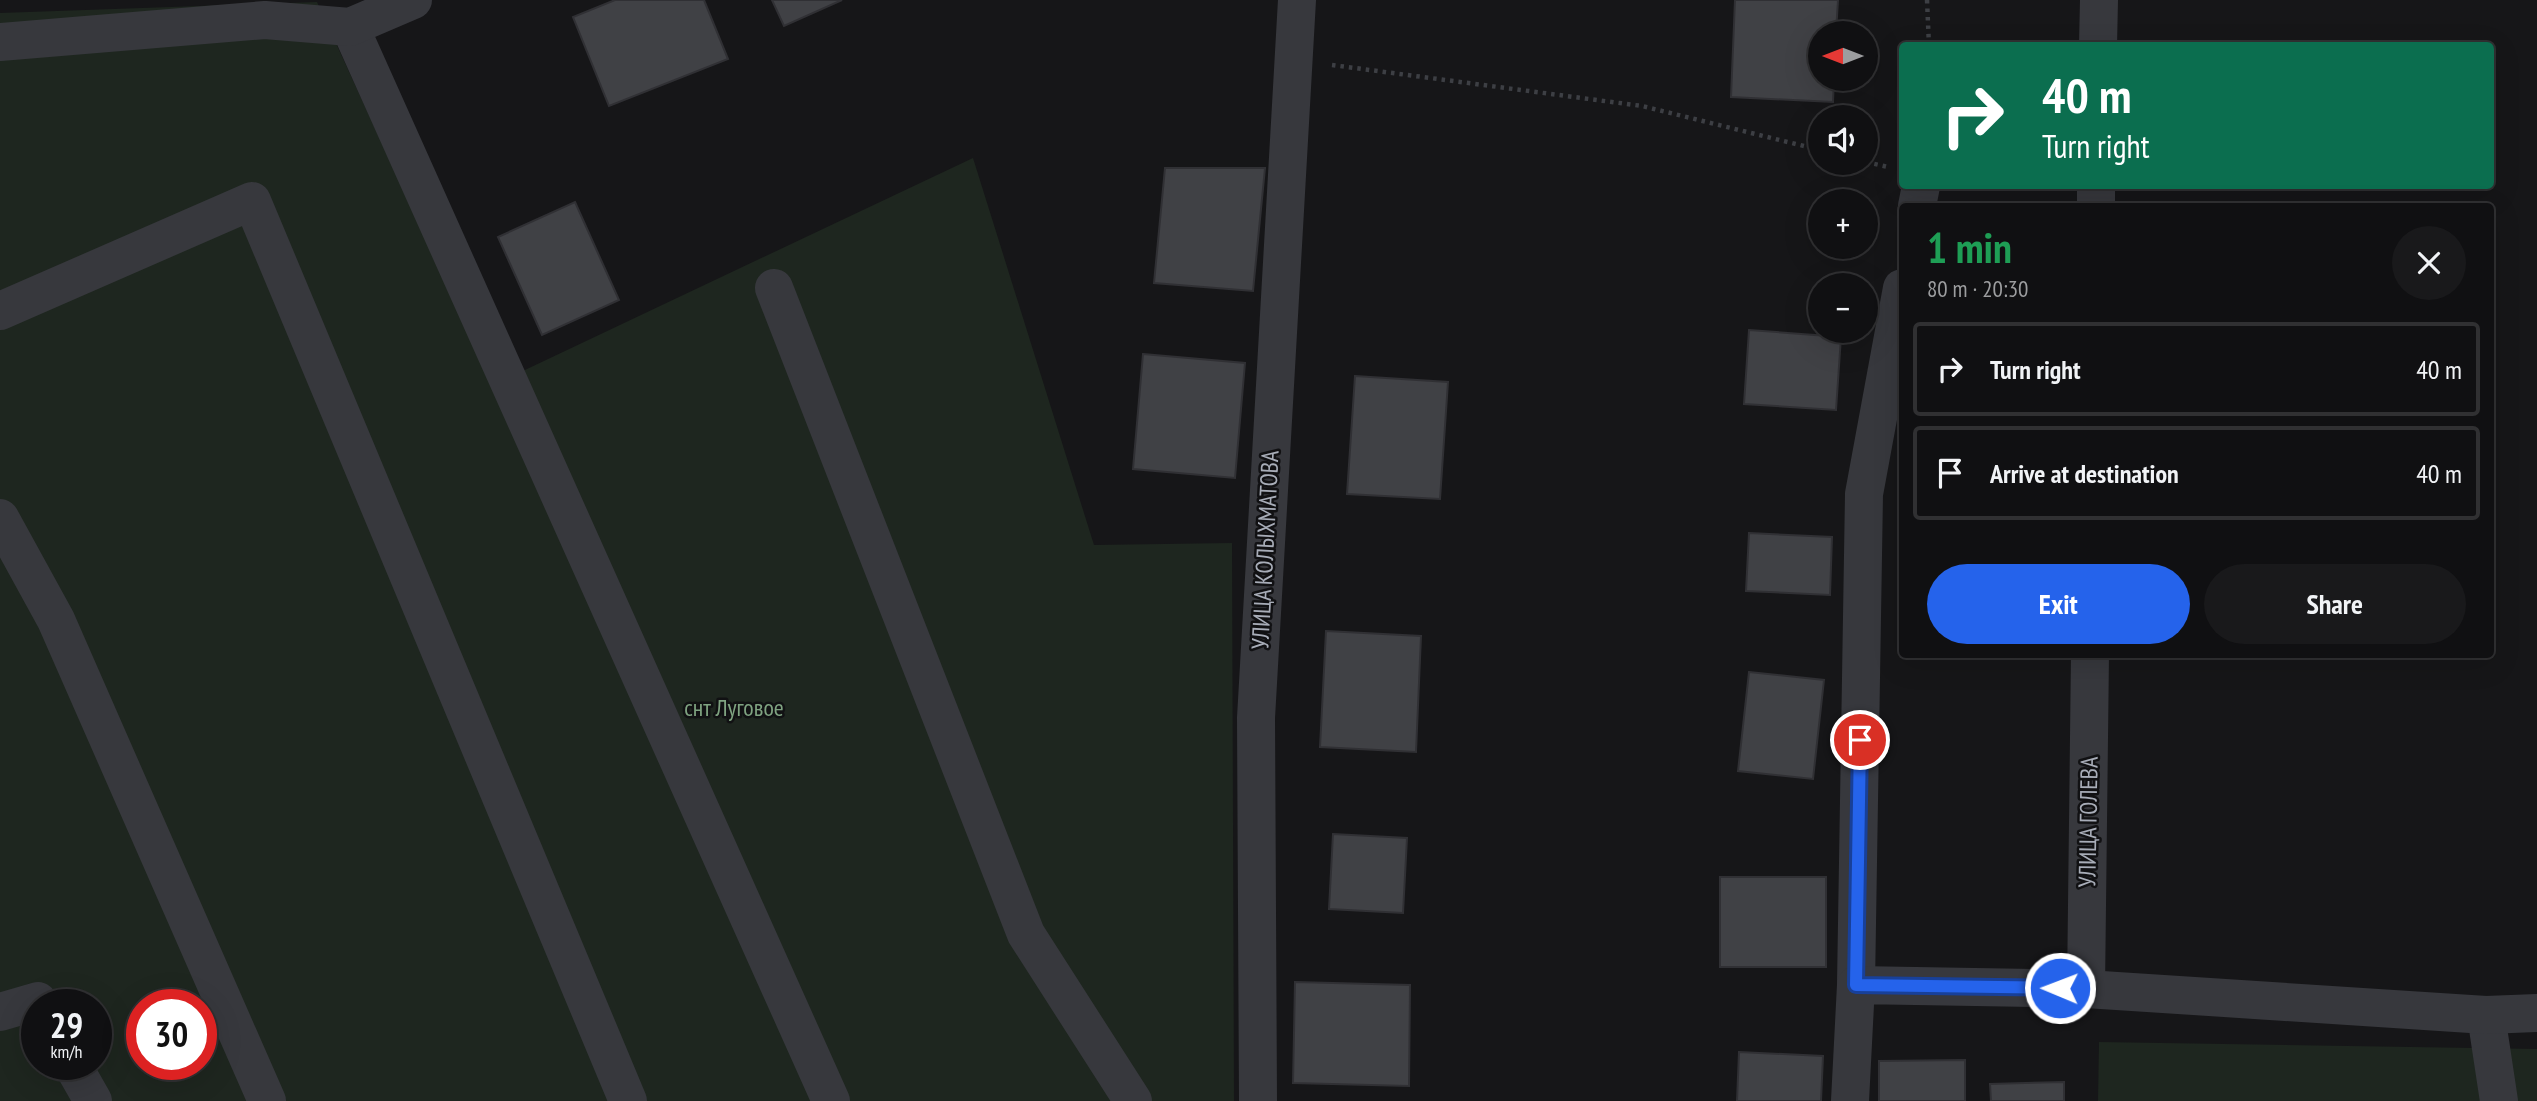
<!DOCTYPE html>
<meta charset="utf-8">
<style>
:root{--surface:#101012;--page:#19191b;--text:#f1f3f6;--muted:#9c9d9f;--line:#303032;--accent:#2563eb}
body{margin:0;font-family:"PT Sans Narrow",sans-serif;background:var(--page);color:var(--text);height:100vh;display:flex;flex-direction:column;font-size:26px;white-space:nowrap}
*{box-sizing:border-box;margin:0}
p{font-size:23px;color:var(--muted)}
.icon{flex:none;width:38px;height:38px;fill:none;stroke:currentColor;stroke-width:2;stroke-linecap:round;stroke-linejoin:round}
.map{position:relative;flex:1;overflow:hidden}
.panel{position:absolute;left:1899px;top:203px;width:595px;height:455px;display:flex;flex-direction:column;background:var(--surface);border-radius:7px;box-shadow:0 7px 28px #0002,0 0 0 2px var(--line)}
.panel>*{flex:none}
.guide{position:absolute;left:1899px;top:42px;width:595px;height:147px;border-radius:7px;box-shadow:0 7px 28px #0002,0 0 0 2px var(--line);background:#0b6e4f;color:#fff;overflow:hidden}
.needle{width:46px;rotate:270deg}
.tools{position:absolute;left:1808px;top:21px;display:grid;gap:14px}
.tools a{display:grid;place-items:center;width:70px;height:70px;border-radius:50%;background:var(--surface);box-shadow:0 7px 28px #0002,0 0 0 2px var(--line);font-size:35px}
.speed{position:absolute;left:21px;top:989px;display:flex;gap:14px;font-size:35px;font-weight:700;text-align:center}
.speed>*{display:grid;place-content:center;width:91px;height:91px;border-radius:50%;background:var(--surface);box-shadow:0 7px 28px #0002,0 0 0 2px var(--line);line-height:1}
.speed small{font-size:18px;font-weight:400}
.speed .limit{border:10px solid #d22;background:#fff;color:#111}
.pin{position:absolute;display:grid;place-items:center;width:60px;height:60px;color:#fff;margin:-30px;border:4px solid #fff;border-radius:50%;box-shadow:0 2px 7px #0007}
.me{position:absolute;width:77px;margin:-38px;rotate:271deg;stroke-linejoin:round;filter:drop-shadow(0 0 5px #0008)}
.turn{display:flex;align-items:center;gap:24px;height:147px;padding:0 28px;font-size:32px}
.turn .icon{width:91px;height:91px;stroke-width:2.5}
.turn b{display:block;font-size:49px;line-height:60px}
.round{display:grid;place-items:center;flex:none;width:74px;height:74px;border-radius:37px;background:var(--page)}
.head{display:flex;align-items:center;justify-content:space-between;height:119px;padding:0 28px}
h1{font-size:42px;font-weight:700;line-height:52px;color:#1e9e55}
.button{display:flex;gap:14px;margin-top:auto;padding:14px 28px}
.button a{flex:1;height:80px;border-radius:42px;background:var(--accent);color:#fff;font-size:28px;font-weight:700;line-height:80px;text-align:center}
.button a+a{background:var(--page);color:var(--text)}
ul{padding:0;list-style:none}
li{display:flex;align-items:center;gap:21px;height:94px;margin:0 14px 10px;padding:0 14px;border:4px solid var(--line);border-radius:7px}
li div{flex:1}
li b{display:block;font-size:26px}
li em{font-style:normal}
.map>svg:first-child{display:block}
</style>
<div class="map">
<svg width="2537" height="1101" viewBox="0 0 2537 1101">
<rect width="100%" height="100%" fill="#161618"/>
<g fill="#1e261f" fill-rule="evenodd">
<path d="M317,2l176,383 480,-227 121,387 138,-2 2,558h-1234v-1088zM37,1004h59v60h-59zM142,1004h59v60h-59z"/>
<path d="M2099,1042l438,7v52h-439z"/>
</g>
<g fill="#404145" stroke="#303034" stroke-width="2">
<path d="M615,0h89l24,59 -119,47 -36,-89z"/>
<path d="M772,0h70l-58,26z"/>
<path d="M1735,0h103l-2,33h-16v46h14l-1,23 -102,-5z"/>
<path d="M1165,168h100l-12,123 -99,-8z"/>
<path d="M575,202l44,98 -77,35 -44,-98z"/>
<path d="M1749,330l92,7 -5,73 -92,-6z"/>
<path d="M1143,354l102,9 -10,115 -102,-9z"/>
<path d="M1355,376l93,6 -8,117 -93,-5z"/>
<path d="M1749,533l83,4 -2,58 -84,-4z"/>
<path d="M1326,631l95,5 -5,116 -96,-5z"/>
<path d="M1749,672l75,8 -11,99 -75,-8z"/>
<path d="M1333,834l74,4 -4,75 -74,-4z"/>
<rect x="1720" y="877" width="106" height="90"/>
<path d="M1295,982l115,3 -1,101 -116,-3z"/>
<path d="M1739,1052l84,4 -2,45h-84z"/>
<path d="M1965,1060v41h-86v-40z"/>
<path d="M2064,1082v19h-73l-1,-17z"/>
</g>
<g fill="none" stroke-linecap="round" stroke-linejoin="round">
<g stroke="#3d3f44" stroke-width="4.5" stroke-dasharray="3.5 5" stroke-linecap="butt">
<path d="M1927,0l2,46"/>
<path d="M1332,65l310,41 178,44"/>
<path d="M1866,162l22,5"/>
</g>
<g stroke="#37383d" stroke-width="38">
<path d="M350,27l481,1074"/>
<path d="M0,42l265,-22 85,7 63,-27"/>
<path d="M2098,46l1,-46"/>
<path d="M1917,206l4,-20"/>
<path d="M2096,206v-20"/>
<path d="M774,288l252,646 107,167"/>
<path d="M0,311l252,-110 376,900"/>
<path d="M0,518l56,102 211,481"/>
<path d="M1856,985l8,-491 38,-206"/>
<path d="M2086,989l4,-335"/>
<path d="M0,1012l38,-11 2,3"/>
<path d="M2486,1015l13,86"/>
<path d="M72,1064l21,37"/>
<path d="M1258,1101l-2,-383 41,-718"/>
<path d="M1850,1101l6,-116 230,4 400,26 51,-2"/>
</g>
</g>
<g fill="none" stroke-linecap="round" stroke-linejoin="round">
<defs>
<path id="route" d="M1860,740l-4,245 204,3"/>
</defs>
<use href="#route" stroke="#184099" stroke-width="18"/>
<use href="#route" stroke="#2563eb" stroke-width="12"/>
</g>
<g text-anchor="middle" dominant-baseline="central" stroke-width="5" stroke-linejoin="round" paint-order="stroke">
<g font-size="24" fill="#a8adb8" stroke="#111113">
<text transform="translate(1265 550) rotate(-87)">УЛИЦА КОЛЫХМАТОВА</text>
<text transform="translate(2088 822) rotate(-89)">УЛИЦА ГОЛЕВА</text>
</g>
<g font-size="24" fill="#7fa381" stroke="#111113">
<text x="734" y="707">снт Луговое</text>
</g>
</g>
</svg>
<div class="tools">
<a><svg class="needle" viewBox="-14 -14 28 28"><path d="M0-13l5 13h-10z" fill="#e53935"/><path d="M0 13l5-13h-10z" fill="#9c9d9f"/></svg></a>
<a><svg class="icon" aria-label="sound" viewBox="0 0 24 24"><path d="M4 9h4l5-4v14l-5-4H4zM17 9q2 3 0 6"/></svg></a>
<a>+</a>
<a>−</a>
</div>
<div class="speed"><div>29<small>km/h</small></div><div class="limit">30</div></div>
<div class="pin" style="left:1860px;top:740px;background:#d93025"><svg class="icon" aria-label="arrive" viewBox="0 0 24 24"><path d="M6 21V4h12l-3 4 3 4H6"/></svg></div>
<svg class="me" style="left:2060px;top:988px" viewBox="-20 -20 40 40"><circle r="17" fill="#2563eb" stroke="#fff" stroke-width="3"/><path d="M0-11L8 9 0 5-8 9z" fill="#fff"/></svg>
<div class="guide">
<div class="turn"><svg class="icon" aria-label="right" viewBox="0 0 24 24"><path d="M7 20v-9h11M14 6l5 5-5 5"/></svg><div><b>40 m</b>Turn right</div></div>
</div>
<section class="panel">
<div class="head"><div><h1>1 min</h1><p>80 m · 20:30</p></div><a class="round"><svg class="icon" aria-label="close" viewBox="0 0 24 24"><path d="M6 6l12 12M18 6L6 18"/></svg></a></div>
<ul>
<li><svg class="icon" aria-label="right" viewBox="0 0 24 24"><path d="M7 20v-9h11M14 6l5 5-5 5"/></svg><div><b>Turn right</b></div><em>40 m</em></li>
<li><svg class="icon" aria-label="arrive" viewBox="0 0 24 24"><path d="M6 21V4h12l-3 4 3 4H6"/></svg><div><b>Arrive at destination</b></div><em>40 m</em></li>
</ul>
<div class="button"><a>Exit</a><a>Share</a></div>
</section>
</div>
